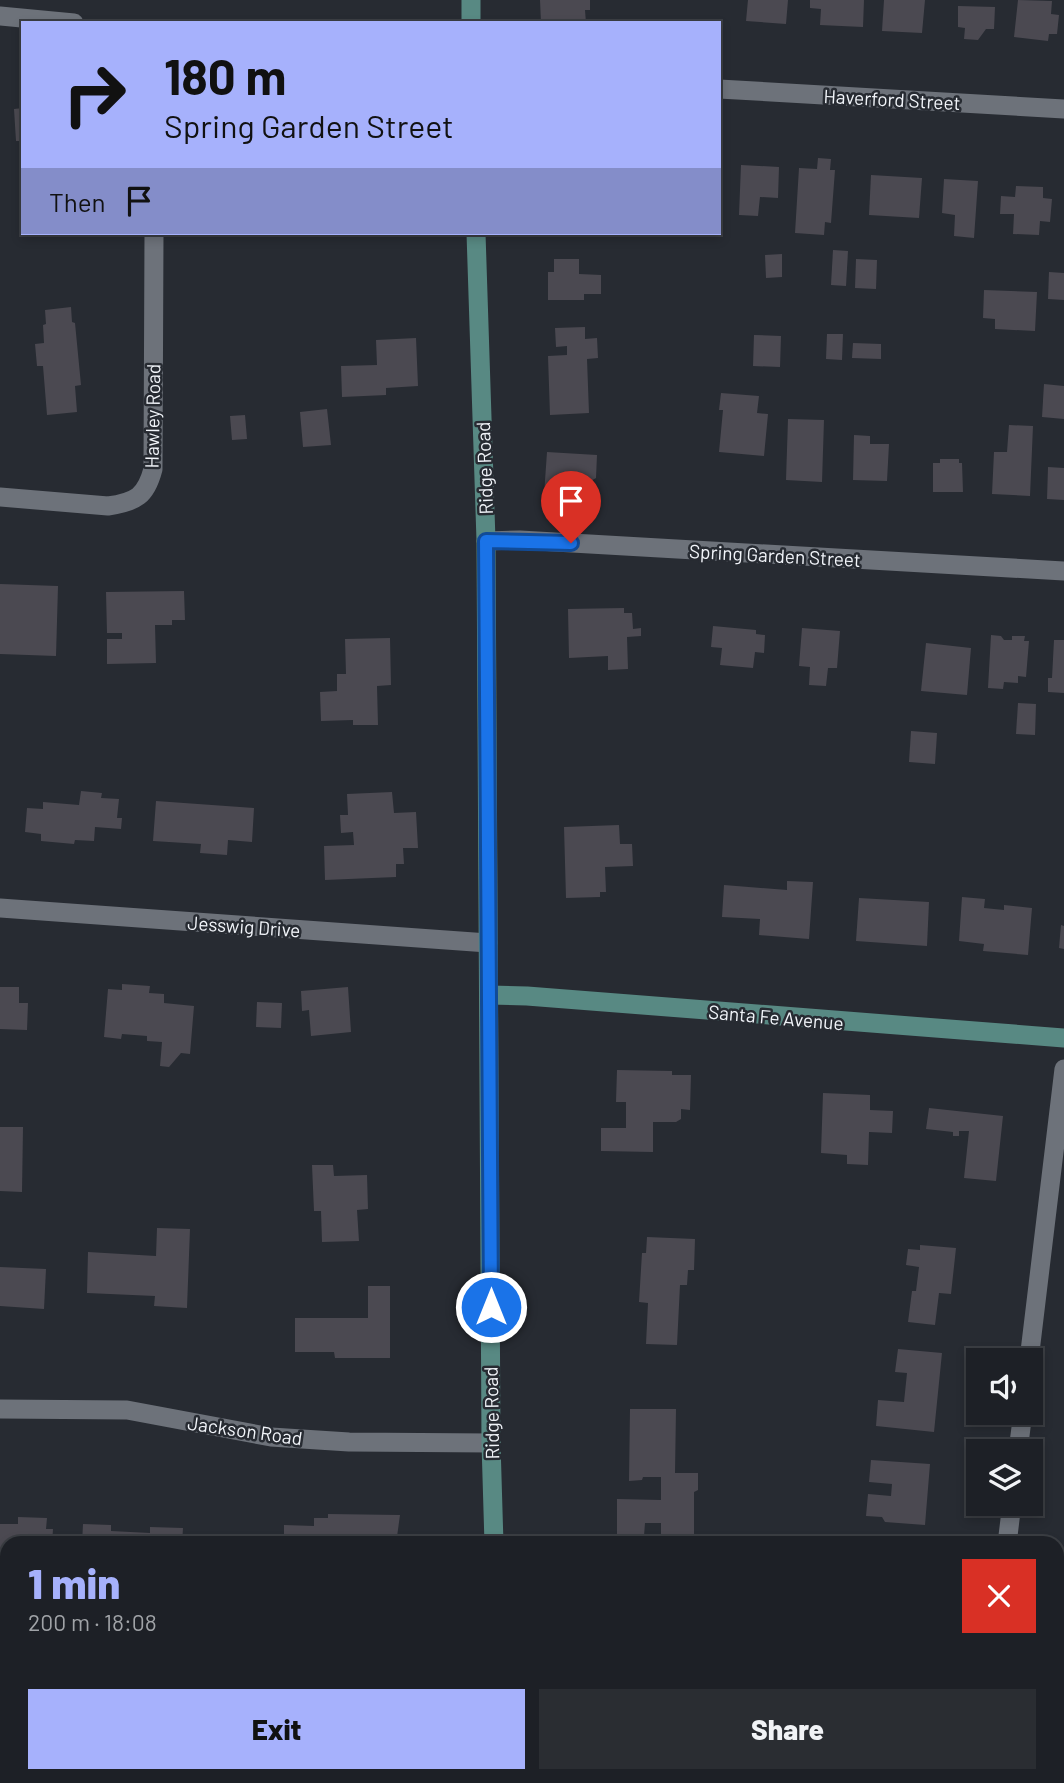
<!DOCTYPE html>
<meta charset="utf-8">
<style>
:root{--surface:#1d2026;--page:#2a2d32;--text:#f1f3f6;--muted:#a0a3a7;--line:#3b3e43;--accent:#a6b1fc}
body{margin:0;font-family:Barlow,sans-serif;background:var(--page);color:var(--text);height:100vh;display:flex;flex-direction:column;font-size:26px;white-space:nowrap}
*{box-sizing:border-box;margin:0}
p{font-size:23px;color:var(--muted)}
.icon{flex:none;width:38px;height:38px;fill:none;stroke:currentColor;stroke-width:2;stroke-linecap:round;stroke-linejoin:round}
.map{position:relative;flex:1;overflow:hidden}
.drawer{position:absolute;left:0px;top:1536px;width:1064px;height:247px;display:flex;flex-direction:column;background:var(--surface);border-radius:21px 21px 0 0;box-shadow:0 4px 10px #0003,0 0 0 2px var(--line)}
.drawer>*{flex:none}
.top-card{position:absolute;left:21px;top:21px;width:700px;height:214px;border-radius:0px;box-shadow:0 4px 10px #0003,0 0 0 2px var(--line);background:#a6b1fc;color:#111;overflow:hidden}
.controls{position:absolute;left:966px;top:1348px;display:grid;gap:14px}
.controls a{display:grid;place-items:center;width:77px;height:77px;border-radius:0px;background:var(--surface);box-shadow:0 4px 10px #0003,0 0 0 2px var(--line);font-size:35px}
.pin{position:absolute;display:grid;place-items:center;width:60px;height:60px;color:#fff;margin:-72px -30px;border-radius:50% 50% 50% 0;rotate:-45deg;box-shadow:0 0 7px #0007}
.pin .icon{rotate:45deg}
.me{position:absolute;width:77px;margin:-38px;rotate:0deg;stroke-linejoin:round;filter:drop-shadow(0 0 5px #0008)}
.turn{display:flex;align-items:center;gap:24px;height:147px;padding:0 28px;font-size:32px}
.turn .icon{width:91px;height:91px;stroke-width:2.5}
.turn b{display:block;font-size:49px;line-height:60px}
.then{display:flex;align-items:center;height:66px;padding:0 28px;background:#0003;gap:14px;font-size:26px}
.round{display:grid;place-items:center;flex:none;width:74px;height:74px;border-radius:0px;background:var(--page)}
.headline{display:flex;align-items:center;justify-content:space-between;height:119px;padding:0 28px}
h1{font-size:42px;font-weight:800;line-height:52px;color:var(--accent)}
.cta{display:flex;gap:14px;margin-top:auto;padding:14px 28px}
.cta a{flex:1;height:80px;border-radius:0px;background:var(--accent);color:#111;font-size:28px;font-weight:800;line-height:80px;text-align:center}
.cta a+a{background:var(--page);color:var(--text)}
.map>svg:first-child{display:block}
</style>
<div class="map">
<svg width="1064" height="1783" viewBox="0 0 1064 1783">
<rect width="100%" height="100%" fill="#272b32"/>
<g fill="#4b4951">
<path d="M540,0h50v10h-5l1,13h-45z"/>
<path d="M748,0h40l-2,24 -40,-3z"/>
<path d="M810,0h54l-1,27 -43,-2 1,-16 -11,-1z"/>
<path d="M884,0h41l-3,33 -40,-2z"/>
<path d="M1018,0l34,1 -1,13 8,1 -2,19h-8l-1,7 -34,-4z"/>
<path d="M958,6l37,1 -1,22h-8l-8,11 -14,-1 1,-11 -7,-1z"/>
<path d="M23,108v33h-7l-2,-32z"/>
<path d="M818,158l13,1 -1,11h5l-4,53 -6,-1 -1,13 -29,-2 4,-65 18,1z"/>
<path d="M741,165l38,2 -1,31 -18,-1 -2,19 -19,-1z"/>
<path d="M871,175l51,3 -3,40 -50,-3z"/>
<path d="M944,179l34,2 -4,57 -20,-2 1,-21 -13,-2z"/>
<path d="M1016,186l27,1v11l9,1 -2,23 -10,-1 -1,14 -26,-1 1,-20h-14l1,-18 14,1z"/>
<path d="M833,250l15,1 -2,35 -15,-1z"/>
<path d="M782,254v23l-16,1 -1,-23z"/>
<path d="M554,259h25v15l22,1v19h-17v6h-36v-28h6z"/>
<path d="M856,259l21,1 -1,29 -21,-1z"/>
<path d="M1049,272l15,1v27l-16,-1z"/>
<path d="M984,290l53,2 -2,39 -40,-2v-10l-12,-1z"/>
<path d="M71,307l1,15 3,1 6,62 -6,1 2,26 -30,3 -4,-49h-6l-2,-22 9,-1 -1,-18 3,-1 -1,-14z"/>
<path d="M585,327v12l12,-1 1,20 -11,1 2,54 -39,2 -2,-59 19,-1v-9l-11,1 -1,-19z"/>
<path d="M827,334h16l-1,26 -16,-1z"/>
<path d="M754,335l27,1 -1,31 -27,-1z"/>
<path d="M416,338l2,48 -32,2v7l-44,2 -1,-31 36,-1 -1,-25z"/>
<path d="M853,343l28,1v15l-29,-1z"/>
<path d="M1044,384l20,2v33l-22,-2z"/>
<path d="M721,393l38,3 -2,17 11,1 -4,42 -45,-4 4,-42h-4z"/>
<path d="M327,409l4,36 -28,2 -3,-35z"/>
<path d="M245,415l2,24 -15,1 -2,-24z"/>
<path d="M788,419l36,1 -2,62 -36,-2z"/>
<path d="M1009,425l24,1 -3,70 -38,-2 2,-42h13z"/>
<path d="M854,435l16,1v8h19l-2,37 -34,-1z"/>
<path d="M547,452l50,3 -1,23 -7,4 -1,16 -44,-3z"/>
<path d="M940,459h19v4h3l1,29h-30v-29h7z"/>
<path d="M1048,467l16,1v32l-17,-1z"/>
<path d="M0,584l58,2 -2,70 -56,-2z"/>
<path d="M184,591l1,29h-13v5h-17l1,38 -49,1v-25h15v-6h-15l-1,-41z"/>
<path d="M624,608v5h8l1,16 8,-1v8l-14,1 1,32 -20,1v-14l-39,2 -1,-49z"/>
<path d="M713,626l43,4v4l9,1 -1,18 -9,-1 -2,16 -33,-3 2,-17 -11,-1z"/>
<path d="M802,628l38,3 -3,37h-9l-2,18 -17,-1 1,-18 -11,-1z"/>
<path d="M991,635l10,1 3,4h8v-4h13l-1,5h5l-3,36 -8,-1v7l-14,-1 -1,7 -15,-1z"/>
<path d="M390,638l1,47 -14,1 1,39h-25v-5l-32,1 -1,-29 17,-1v-17h9l-1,-35z"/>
<path d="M1054,640h10v53l-16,-1v-14h4z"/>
<path d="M926,643l45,5 -4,47 -46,-4z"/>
<path d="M1018,703l18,1 -1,31 -19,-1z"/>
<path d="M911,731l26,2 -2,31 -26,-2z"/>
<path d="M81,791l21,2 -1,5 18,1 -2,19h5l-1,11 -26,-2 -1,14 -19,-1 -1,4 -33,-3v-7l-16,-2 2,-24 16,1v-7l36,3z"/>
<path d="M392,792l2,21 22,-1 2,36h-15l1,16h-8v13l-71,3 -1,-34 30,-1 -1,-13 -12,1 -1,-18h8l-1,-21z"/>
<path d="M156,801l98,7 -2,34 -24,-2 -1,15 -27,-2 1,-9 -48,-3z"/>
<path d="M619,825l1,19h12l1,22 -28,1 1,25h-6v5l-34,1 -2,-71z"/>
<path d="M787,881l26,1 -4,57 -50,-4 1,-16 -38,-2 2,-32 63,5z"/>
<path d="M962,897l23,2 -1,9 20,2v-5l28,3 -4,47 -45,-4 1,-7 -25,-3z"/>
<path d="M859,898l70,4 -2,44 -71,-5z"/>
<path d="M1061,925l3,1v23l-5,-1z"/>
<path d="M122,984l28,2 -1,7 15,1v9l30,3 -4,48 -9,-1 -12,14 -9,-1 2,-24 -15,-1v-5l-25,-2 -1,5 -17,-2 4,-48 14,1z"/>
<path d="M0,987h19v16h9l-1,27 -27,-1z"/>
<path d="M348,987l3,45 -40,4 -2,-26 -7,1 -1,-20z"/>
<path d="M257,1002l25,1 -1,25 -25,-1z"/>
<path d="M617,1070l55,1v4h19l-1,35 -9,-1v10l-5,3h-23v30l-52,-1v-23h25v-26h-10z"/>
<path d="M823,1093l47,2v15l23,1 -1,22 -23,-1 -1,33 -21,-1v-9l-26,-2z"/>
<path d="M929,1108l74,8 -7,65 -32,-3 5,-47h-10v5h-6v-4l-27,-3z"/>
<path d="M0,1127h23l-1,65 -22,-1z"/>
<path d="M312,1165h21l1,11 33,-1 1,34 -11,1 2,31 -37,1 -1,-31h-7z"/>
<path d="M157,1228l33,1 -3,79 -33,-2 1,-10 -68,-3 1,-41 68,4z"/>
<path d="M647,1237l48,2 -1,31h-6l-1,15h-7l-3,60 -31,-1 2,-41 -9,-1 3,-49h4z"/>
<path d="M920,1245l36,3 -5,46 -12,-1 -4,32 -27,-3 4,-31h4l3,-24 -13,-2 2,-16 12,1z"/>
<path d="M0,1267l46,2 -2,40 -44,-3z"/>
<path d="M368,1286h22v72h-55l-1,-6h-39v-34h73z"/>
<path d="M898,1349l44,4 -8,79 -58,-6 2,-26 26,2 3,-29 -12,-1z"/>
<path d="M630,1409h46l-1,64h23v17l-4,2v44h-33v-13h-16l-1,13h-27v-37l44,1v-23h-18l-1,3 -13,1z"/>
<path d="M871,1460l59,4 -5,61 -40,-3 -3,-5 -16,-1 2,-22 23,2 1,-12 -23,-2z"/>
<path d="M328,1514l72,1 -4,29h-112v-19l30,1v-8h14z"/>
<path d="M18,1517l29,1 -1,11h7l-1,15h-45v27l-7,-1v-46h18z"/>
<path d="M83,1524l28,1v6l39,2v-6l33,1 -1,16h-100z"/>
<path d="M1064,1678v78l-7,-3v-57z"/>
<path d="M609,1776h30l1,7h-30z"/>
</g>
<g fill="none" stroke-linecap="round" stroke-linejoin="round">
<g stroke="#6d727a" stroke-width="19">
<path d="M0,16l74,7"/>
<path d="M719,89l345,20"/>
<path d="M0,497l108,9c28,-4 38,-10 45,-37l1,-236"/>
<path d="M486,541l34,-1 544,31"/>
<path d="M0,908l488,35"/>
<path d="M1029,1360l35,-291"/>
<path d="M0,1409l127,1 144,27 78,5 142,1"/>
<path d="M1018,1451l5,-39"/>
<path d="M1007,1544l5,-41"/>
<path d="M937,1783l2,-7"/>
</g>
<g stroke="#588983" stroke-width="19">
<path d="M471,0v23"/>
<path d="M476,233l10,308 5,902 3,101"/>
<path d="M489,995l38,1 537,42"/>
<path d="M520,1776l2,7"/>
</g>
</g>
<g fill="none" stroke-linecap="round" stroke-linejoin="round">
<defs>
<path id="route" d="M491,1307l-5,-766 85,2"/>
</defs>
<use href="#route" stroke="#114b97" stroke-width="18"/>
<use href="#route" stroke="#1a73e8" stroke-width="12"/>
</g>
<g text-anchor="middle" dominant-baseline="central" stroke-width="5" stroke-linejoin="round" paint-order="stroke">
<g font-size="19" fill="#f1f4f9" stroke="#272b32">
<text transform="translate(892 99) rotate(3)">Haverford Street</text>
<text transform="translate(152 416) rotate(-89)">Hawley Road</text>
<text transform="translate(484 468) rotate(-92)">Ridge Road</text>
<text transform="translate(775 555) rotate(3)">Spring Garden Street</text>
<text transform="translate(244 926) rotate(4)">Jesswig Drive</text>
<text transform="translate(776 1017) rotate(5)">Santa Fe Avenue</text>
<text transform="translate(491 1413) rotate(-91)">Ridge Road</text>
<text transform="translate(245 1430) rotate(8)">Jackson Road</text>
</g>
</g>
</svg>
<div class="controls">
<a><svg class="icon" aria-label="sound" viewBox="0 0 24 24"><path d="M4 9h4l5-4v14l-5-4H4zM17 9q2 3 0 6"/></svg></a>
<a><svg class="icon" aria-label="layers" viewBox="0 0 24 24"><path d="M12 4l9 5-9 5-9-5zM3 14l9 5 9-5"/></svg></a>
</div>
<div class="pin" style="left:571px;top:543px;background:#d93025"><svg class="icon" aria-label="arrive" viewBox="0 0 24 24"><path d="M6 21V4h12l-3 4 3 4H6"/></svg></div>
<svg class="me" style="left:491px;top:1307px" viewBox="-20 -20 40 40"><circle r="17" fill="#1a73e8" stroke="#fff" stroke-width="3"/><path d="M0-11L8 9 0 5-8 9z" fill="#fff"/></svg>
<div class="top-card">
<div class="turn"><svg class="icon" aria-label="right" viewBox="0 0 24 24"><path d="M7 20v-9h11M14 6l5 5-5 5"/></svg><div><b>180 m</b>Spring Garden Street</div></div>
<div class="then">Then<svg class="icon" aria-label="arrive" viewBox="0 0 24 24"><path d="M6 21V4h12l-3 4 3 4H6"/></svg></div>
</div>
<section class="drawer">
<div class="headline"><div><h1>1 min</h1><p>200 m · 18:08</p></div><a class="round" style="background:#d93025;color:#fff"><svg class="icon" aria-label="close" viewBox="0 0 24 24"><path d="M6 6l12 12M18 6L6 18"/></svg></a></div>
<div class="cta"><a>Exit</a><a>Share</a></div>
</section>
</div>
